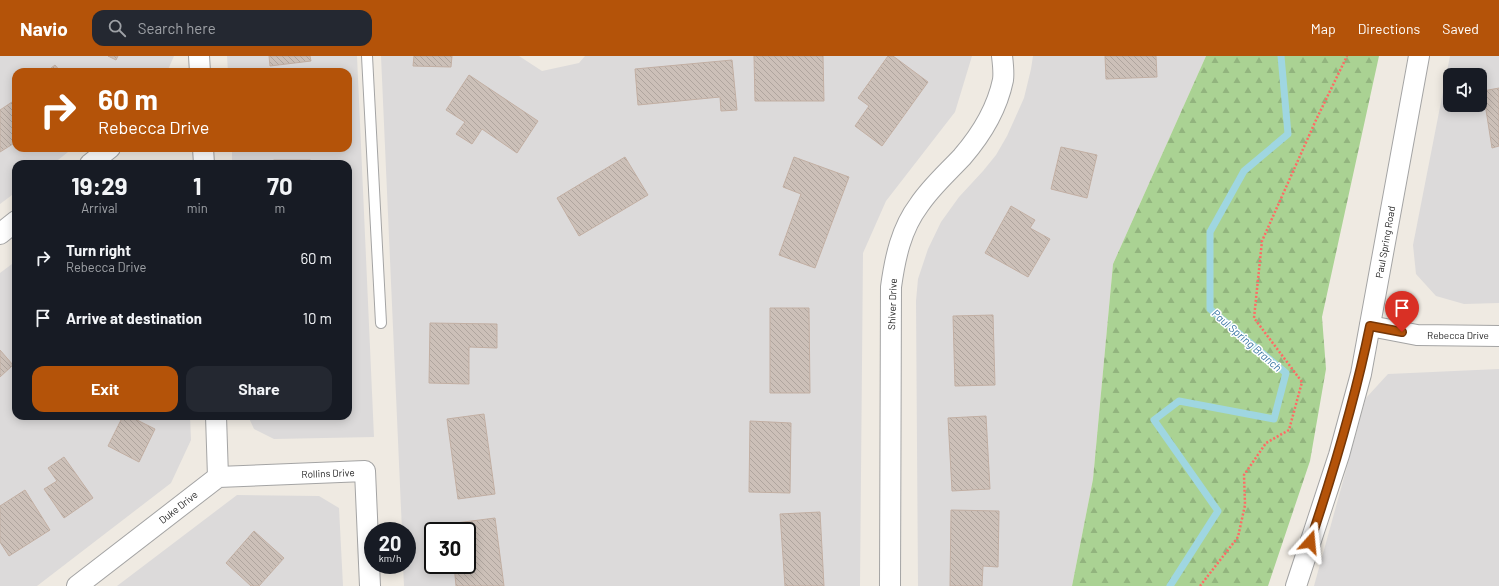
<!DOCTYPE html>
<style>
:root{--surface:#171b24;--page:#242831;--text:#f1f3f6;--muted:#9ea1a6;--accent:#b45309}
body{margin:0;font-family:Barlow,sans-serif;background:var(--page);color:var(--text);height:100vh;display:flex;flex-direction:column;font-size:15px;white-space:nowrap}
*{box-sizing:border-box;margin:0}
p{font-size:13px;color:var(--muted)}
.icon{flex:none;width:22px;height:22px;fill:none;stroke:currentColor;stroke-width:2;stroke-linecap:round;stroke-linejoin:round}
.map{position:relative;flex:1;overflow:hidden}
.panel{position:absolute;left:12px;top:104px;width:340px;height:260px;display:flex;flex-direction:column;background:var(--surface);border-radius:12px;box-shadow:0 2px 10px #0003}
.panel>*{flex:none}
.top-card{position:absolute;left:12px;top:12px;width:340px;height:84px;border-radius:12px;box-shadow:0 2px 10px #0003;background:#b45309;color:#fff;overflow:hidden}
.controls{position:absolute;left:1443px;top:12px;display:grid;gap:8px}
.controls a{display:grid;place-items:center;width:44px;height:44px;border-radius:8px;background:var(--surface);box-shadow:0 2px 10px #0003;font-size:20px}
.speed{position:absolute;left:364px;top:466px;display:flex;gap:8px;font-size:20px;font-weight:700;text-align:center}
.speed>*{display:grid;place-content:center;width:52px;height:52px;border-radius:50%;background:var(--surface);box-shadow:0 2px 10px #0003;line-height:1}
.speed small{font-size:10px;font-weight:400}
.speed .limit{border:2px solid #111;border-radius:6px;background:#fff;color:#111}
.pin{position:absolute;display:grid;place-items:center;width:34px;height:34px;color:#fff;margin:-41px -17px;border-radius:50% 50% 50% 0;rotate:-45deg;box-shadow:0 0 4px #0007}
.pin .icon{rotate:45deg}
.me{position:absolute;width:44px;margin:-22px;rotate:18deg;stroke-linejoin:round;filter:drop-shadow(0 0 3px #0008)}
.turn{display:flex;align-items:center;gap:14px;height:84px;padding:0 20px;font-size:18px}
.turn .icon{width:52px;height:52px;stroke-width:2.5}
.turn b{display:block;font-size:28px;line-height:34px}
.eta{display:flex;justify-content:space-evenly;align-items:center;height:68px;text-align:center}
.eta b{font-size:24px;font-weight:700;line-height:28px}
.cta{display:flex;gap:8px;margin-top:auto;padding:8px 20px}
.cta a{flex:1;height:46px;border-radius:12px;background:var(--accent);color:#fff;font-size:16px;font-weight:700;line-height:46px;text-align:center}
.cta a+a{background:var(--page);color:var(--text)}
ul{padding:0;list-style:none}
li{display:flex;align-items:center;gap:12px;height:60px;padding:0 20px}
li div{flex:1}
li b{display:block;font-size:15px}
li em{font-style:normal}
header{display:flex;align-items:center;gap:24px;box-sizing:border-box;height:56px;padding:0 20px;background:var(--accent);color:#fff}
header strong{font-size:19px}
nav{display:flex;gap:22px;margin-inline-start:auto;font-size:14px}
.search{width:280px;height:36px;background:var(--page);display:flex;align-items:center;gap:10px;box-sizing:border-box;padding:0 14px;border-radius:12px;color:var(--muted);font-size:15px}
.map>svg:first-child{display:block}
</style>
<header>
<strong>Navio</strong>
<div class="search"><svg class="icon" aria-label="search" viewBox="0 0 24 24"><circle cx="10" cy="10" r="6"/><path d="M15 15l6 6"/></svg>Search here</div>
<nav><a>Map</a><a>Directions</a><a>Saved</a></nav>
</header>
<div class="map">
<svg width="1499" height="530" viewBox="0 0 1499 530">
<defs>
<pattern id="forest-firs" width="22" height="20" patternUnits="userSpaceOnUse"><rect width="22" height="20" fill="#aad293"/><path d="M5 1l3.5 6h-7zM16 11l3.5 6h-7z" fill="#92b47e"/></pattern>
<pattern id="building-back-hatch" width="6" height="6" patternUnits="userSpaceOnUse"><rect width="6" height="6" fill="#ccc0b8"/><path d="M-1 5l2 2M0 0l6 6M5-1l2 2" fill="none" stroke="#afa59e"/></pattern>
</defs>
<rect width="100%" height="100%" fill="#efeae2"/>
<g fill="#dcdada" fill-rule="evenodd">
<path d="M0,0h174l-7,16h-151v76h57l-20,16h-37v28l-16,12z"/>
<path d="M227,0h130l17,381 -100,2 -20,-10 -6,-13h100v-252h-116v-16h116v-76h-120z"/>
<path d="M381,0h138l23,15 37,-8 6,-7h387l-17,56 -69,89 -23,52 -3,333h-456l-1,-21h4v-34h-5zM433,475h34v34h-34z"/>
<path d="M1033,0h173l-93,208 -20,215 -21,107h-154l-2,-285 2,-22 10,-30 13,-27 18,-25 24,-26 13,-16 11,-19 17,-38 7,-29z"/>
<path d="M1450,0h49v247l-35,1 -28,-8 -20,-22 -3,-29zM1450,19h30v30h-30z"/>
<path d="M16,205v155h174l1,24 -20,43 -134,103h-37v-313z"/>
<path d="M1499,313v217h-185l52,-188 22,-24z"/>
<path d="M237,439l82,1 20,12 4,78h-226z"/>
</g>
<path fill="url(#forest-firs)" d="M1206,0h173l-57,261 4,52 -16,92 -42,125h-196l21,-107 20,-215z"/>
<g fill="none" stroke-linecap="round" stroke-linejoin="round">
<path stroke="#9fd6e1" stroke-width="7" d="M1170,530l48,-75 -64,-91 25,-19 95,18 12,-46 -76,-64v-77l34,-61 44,-37 -7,-78"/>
</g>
<g fill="url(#building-back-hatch)" stroke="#c2afa3">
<path d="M108,0h10l-2,4z"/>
<path d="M269,0h41l1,5 -41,5z"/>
<path d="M414,0h38l-1,11 -38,-1z"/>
<path d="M754,0h69l1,45h-69z"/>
<path d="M888,0h5l35,26 -46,64 -27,-20 14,-20 -11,-8z"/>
<path d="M1105,0h51l1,21 -51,2z"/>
<path d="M732,4l5,50 -16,1 -1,-14 -82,8 -3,-36z"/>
<path d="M55,9l6,7h-15z"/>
<path d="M469,19l69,46 -21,32 -35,-24 -10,15 -16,-10 9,-12 -19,-12z"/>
<path d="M1499,32v58l-7,2 -9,-57z"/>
<path d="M15,44l1,2v40l-16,10v-42z"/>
<path d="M1061,91l36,8 -10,43 -36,-9z"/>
<path d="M625,101l23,38 -69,41 -22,-38z"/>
<path d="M794,101l55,20 -34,91 -36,-13 22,-61 -18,-7z"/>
<rect x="274" y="104" width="36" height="4"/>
<path d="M1011,150l24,14 -5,8 20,11 -22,38 -43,-24z"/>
<path d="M770,252h39l1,85h-40z"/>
<path d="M993,259l2,70 -40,1 -2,-70z"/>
<path d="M430,267l67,1v24l-28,-1v37l-40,-1z"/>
<path d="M0,294l13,15 -13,12z"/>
<path d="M484,358l11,80 -37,5 -11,-80z"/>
<path d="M123,360h6l26,13 -16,33 -31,-16z"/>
<path d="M986,360l4,73 -38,2 -4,-73z"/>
<path d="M750,365l41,2 -1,70 -41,-1z"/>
<path d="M64,401l29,41 -29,20 -20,-29 13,-8 -9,-13z"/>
<path d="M25,434l25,40 -41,26 -9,-14v-36z"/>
<path d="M951,454l48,1 -1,56 -15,-1 -1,20h-32z"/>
<path d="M820,456l4,74h-39l-5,-72z"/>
<path d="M495,462l9,68h-48l-2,-21h13v-34h-18l-1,-7z"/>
<path d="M254,475l30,27 -25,28h-8l-25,-23z"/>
</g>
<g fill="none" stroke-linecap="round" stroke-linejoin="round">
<defs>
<path id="lane" d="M367,0l14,267"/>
<g id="street">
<path d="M199,0l1,16"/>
<path d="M203,92l1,16"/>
<path d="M90,108l20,-16"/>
<path d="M0,178l16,-13"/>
<path d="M1370,270l47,9 82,1"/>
<path d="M216,360l2,61"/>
<path d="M77,530l141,-109 147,-6 5,115"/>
<path d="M890,530l1,-299c4,-29 10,-58 28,-82 12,-18 28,-32 43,-48 19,-22 35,-48 41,-77 1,-7 0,-16 -1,-24"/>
<path d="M1296,530l43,-131 22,-81 58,-318"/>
</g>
</defs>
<use href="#lane" stroke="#a4a4a4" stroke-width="12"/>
<use href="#street" stroke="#a4a4a4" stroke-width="22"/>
<path stroke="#ff6a64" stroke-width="2.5" stroke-dasharray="2 2" stroke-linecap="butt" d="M1200,530l38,-49 7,-32 -1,-30 22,-32 23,-13 13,-48 -48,-64 8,-77 54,-121 31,-64"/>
<use href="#lane" stroke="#fff" stroke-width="10"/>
<use href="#street" stroke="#fff" stroke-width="20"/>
</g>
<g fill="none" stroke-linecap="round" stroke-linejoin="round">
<defs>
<path id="route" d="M1310,486c24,-72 45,-142 60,-216l32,6"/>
</defs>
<use href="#route" stroke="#753606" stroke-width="10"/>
<use href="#route" stroke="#b45309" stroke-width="7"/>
</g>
<g text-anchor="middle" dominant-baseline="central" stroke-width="3" stroke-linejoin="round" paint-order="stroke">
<g font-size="10" fill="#1d1d1d" stroke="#fff">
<text transform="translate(1385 186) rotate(-80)">Paul Spring Road</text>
<text transform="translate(892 248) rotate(-88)">Shiver Drive</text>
<text x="1458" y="279">Rebecca Drive</text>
<text transform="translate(328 417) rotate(-2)">Rollins Drive</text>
<text transform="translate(178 451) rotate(-38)">Duke Drive</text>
</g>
<g font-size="11" font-style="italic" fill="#3d78a5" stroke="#fff">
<text transform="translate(1247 284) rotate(41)">Paul Spring Branch</text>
</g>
</g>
</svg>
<div class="controls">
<a><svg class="icon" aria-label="sound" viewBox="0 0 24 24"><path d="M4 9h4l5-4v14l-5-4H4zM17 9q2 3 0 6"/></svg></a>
</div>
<div class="speed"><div>20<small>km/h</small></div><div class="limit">30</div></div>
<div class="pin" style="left:1402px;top:276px;background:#d93025"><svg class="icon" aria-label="arrive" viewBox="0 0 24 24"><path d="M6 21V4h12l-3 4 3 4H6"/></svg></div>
<svg class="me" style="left:1310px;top:486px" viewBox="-20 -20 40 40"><path d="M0-17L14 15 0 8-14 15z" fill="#b45309" stroke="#fff" stroke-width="4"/></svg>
<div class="top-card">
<div class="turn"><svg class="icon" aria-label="right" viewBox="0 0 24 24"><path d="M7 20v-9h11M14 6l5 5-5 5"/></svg><div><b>60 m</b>Rebecca Drive</div></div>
</div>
<section class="panel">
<div class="eta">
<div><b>19:29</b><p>Arrival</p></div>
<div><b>1</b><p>min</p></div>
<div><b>70</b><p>m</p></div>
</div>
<ul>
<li><svg class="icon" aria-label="right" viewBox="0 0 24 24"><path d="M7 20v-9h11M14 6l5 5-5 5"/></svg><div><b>Turn right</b><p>Rebecca Drive</p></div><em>60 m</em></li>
<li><svg class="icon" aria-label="arrive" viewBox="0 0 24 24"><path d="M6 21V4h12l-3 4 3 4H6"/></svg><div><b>Arrive at destination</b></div><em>10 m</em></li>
</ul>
<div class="cta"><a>Exit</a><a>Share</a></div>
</section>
</div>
